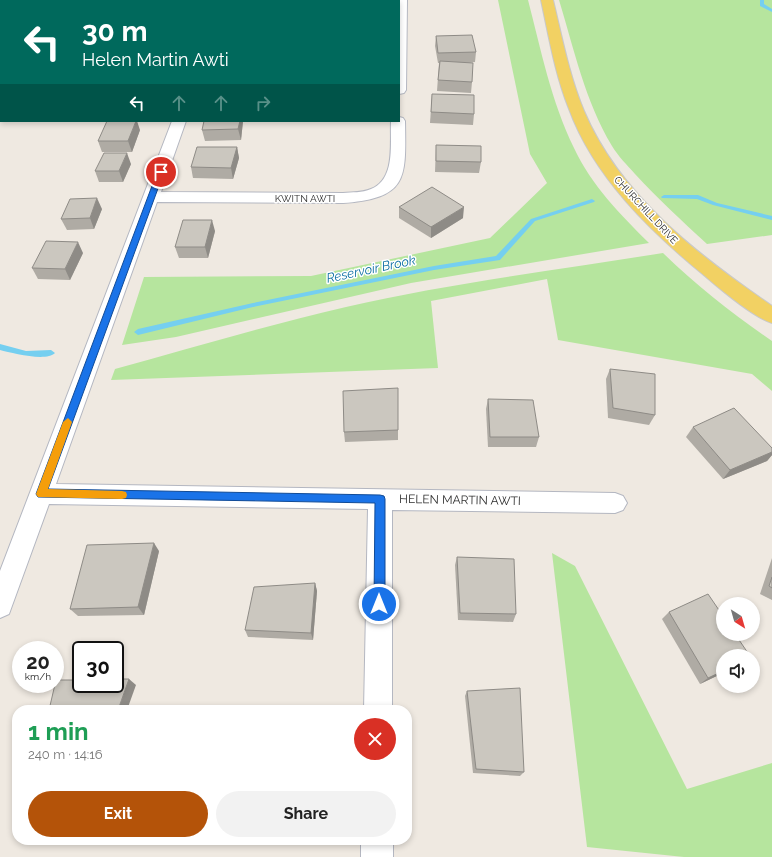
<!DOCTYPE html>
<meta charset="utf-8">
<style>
:root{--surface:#fff;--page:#f2f2f2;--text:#222;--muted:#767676;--accent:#b45309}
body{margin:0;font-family:Raleway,sans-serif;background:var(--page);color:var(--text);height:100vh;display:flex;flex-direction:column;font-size:15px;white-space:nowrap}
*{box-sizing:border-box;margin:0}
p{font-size:13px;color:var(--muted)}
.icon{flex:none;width:22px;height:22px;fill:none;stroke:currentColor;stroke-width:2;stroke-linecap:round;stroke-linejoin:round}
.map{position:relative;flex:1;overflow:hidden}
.drawer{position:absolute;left:12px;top:705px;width:400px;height:140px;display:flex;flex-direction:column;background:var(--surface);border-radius:16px;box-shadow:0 2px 6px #0003}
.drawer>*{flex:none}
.top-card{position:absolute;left:0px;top:0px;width:400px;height:122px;box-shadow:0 2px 6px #0003;background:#00695c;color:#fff;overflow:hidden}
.needle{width:26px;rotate:143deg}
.fabs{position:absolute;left:716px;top:597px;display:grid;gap:8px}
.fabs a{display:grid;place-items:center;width:44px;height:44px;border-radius:50%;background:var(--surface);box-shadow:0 2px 6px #0003;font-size:20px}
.speed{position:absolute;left:12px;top:641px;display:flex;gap:8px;font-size:20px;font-weight:700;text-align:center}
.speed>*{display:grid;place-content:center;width:52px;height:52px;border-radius:50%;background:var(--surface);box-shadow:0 2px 6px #0003;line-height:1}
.speed small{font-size:10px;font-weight:400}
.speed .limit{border:2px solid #111;border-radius:6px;background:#fff;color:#111}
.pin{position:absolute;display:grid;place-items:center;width:34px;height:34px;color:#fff;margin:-17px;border:2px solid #fff;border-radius:50%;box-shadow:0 1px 4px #0007}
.me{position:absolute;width:44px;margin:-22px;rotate:0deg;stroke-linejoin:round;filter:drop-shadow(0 0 3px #0008)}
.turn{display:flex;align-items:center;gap:14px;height:84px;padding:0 16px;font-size:18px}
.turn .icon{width:52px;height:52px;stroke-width:2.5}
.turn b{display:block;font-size:28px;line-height:34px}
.lanes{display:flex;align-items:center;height:38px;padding:0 16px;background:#0003;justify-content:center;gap:20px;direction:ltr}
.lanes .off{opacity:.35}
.round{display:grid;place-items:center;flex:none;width:42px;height:42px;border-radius:21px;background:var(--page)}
.summary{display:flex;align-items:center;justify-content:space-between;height:68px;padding:0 16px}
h1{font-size:24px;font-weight:700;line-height:30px;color:#1e9e55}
.cta{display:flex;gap:8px;margin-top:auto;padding:8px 16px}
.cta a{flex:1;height:46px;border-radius:24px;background:var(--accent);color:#fff;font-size:16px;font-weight:700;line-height:46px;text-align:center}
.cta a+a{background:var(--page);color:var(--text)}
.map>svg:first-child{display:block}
</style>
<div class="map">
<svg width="772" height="857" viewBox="0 0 772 857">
<rect width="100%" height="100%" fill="#efe9e1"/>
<g fill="#b6e59e">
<path d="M498,0h30c13,50 23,101 46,148 17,37 47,67 75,95l-238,40 -235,54 -54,8 22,-68 167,-1 179,-38 57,-55 -17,-29z"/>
<path d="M559,0h213v235l-65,9c-25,-23 -49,-45 -72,-70 -8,-9 -17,-18 -23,-28 -27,-45 -38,-97 -53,-146z"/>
<path d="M663,253c34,33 70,61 109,88v50l-20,-17 -194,-34 -11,-61 -116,22 7,67 -327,12 4,-11c77,-21 153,-44 231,-62 104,-24 211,-37 317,-54z"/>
<path d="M552,553l23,13 112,223 85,-26v94h-88l-97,-10z"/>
</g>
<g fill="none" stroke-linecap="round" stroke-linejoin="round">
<g fill="#75cff0" fill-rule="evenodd">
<path d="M760,0h4v4l8,5v3l-12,-6z"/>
<path d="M664,195h34l19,8 55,13v4l-59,-15 -16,-6 -35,-1 -1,-1z"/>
<path d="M592,199l3,2 -1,1 -59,19 -35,39 -66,10 -181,37 -115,28 -4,-3 4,-3 115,-26 181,-37 62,-10 35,-37z"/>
<path d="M0,344l26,7 25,-1 4,3c-9,9 -43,0 -55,-3z"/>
</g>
<defs>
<g id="minor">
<rect x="218" y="0" width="12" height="1"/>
<path d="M395,0h12l-1,90 -2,3 -5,1v-93z"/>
<path d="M399,117l4,1 2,3c1,58 3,77 -62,82l-186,-1 -101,282 559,9 8,3 4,7 -4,7 -8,3 -223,-3v200h-28l4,-201 -319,-5 -40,110 -9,4v-47l172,-450h14l-25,71 182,1c9,-1 19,0 28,-4 25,-10 19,-46 20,-68h8z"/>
<rect x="361" y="840" width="32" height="17"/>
</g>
<path id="major" d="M541,0h12c9,37 16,75 31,111 36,85 114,144 188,195v17c-17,-5 -52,-34 -67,-47 -55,-45 -111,-99 -136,-167 -14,-35 -20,-72 -28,-109z"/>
</defs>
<use href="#minor" stroke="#b4b7c1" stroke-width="2"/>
<use href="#major" stroke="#c9c9c9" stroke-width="2"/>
<use href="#minor" fill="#fff" fill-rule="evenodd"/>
<use href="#major" fill="#f2d163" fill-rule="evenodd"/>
</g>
<g fill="#afaba4">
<rect x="163" y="0" width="28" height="1"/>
<path d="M436,36l40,16 -1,10 -6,1 3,19 -1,11 -34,-2 2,-28h-1l-3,-17z"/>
<path d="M432,94l42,20 -1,11 -43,-2z"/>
<path d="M243,121l-2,19 -36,1 -3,-11z"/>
<path d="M140,130l-8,22h-30l-4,-11z"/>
<path d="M436,145l45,17 -2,11 -44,-1z"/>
<path d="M237,147l2,11 -6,21 -40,-1 -2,-11z"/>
<path d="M131,164l-8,18h-24l-4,-11z"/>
<path d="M399,207l64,11 -32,20 -32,-20z"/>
<path d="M102,209l-8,20 -27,1 -6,-11z"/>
<path d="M215,231l-7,27h-29l-4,-11z"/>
<path d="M83,253l-13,27 -32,-1 -6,-11z"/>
<path d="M610,369l45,46 -6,10 -41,-7 -2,-39z"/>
<path d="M398,388v52l-53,2 -1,-10z"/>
<path d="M488,399l51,38 -3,10h-48l-2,-38z"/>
<path d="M693,427l79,21v7l-5,6 -44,18 -37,-42z"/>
<path d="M159,551l-15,64 -66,1 -8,-7z"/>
<path d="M457,557l59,57 -3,8 -55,-2 -3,-55z"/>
<path d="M772,558v42l-12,-6z"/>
<path d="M315,583l2,8 -4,49 -65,-3 -3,-7z"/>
<path d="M669,612l54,44v17l-23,11 -38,-65z"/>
<path d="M467,691l57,81 -4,4 -47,-3 -8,-77z"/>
</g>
<g fill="#8e8b86">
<path d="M274,0h5v1h-6z"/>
<path d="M136,121h1l3,9 -8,22 -4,-11z"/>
<path d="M240,121h3l-2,19 -3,-11z"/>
<path d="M237,147l2,11 -6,21 -2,-11z"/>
<path d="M127,153l4,11 -8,18 -4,-11z"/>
<path d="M97,198l5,11 -8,20 -4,-11z"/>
<path d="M464,207l-1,11 -32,20v-11z"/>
<path d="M212,220l3,11 -7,27 -3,-11z"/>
<path d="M78,242l5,11 -13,27 -5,-11z"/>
<path d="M772,452v3l-5,6 -44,18 7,-9z"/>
<path d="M154,543l5,8 -15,64 -6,-8z"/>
<path d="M315,583l2,8 -4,49 -2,-7z"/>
<path d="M723,671v2l-23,11 8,-6z"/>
<path d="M129,679l7,6 -9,25h-9z"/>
</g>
<g fill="#cbc7bf" stroke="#8e8b86">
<path d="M242,0h32l-1,1h-31z"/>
<path d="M472,35l4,17 -38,1 -2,-17z"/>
<path d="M440,61l33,2 -1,19 -34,-2z"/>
<path d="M432,94l42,1v19l-43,-2z"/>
<path d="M107,121h29l-8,20h-30z"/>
<path d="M204,121h36l-2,8 -36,1z"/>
<path d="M436,145l45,1v16l-45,-1z"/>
<path d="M197,147h40l-6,21 -40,-1z"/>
<path d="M104,153h23l-8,18h-24z"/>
<path d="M432,187l32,20 -33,20 -32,-20z"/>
<path d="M97,198l-7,20 -29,1 9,-20z"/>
<path d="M183,220h29l-7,27h-30z"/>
<path d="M46,241l32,1 -13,27 -33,-1z"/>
<path d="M610,369l45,5v41l-42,-7z"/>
<path d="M398,388v42l-54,2 -1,-41z"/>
<path d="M488,399l45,1 6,37h-49z"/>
<path d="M734,408l38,40v4l-42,18 -37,-43z"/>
<path d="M154,543l-16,64 -68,2 17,-64z"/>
<path d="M457,557l57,2 2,55 -56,-1z"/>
<path d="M772,577v11l-3,-2z"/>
<path d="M315,583l-4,50 -66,-3 9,-43z"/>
<path d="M708,594l15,22v18h12l15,22h-27v15l-15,7 -39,-66z"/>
<path d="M115,679h14l-11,31h-69l7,-30h25v4h34z"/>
<path d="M520,688l4,84 -48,-3 -9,-78z"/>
</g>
<path fill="#1a73e8" stroke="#114b97" d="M158,170l6,2 -116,317 332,6 4,1 1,3v105l-2,4 -4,2 -4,-2 -1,-4 1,-101 -337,-6 -2,-3z"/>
<path fill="#f59e0b" d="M68,418l4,4 -24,67 74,2 4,1 1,3 -1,3 -4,1 -84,-2 -2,-3 27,-72z"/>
<g text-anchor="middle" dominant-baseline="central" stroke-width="3" stroke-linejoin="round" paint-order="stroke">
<g font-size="10" fill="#2e2e2e" stroke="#fff">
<text x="305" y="198">KWITN AWTI</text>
<text transform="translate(646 210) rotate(47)">CHURCHILL DRIVE</text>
</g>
<g font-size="12" fill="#2e2e2e" stroke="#fff">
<text transform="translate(460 500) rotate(1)">HELEN MARTIN AWTI</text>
</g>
<g font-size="13" font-style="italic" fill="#0d6fa3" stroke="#fff">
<text transform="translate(371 269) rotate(-12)">Reservoir Brook</text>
</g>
</g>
</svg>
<div class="fabs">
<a><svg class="needle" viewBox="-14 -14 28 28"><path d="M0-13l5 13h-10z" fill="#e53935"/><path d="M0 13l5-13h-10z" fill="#767676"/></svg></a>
<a><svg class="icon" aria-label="sound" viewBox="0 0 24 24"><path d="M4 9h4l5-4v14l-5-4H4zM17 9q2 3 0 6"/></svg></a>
</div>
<div class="speed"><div>20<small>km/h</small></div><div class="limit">30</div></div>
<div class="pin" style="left:161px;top:172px;background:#d93025"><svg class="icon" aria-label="arrive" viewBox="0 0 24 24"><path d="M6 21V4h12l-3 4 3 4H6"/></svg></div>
<svg class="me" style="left:379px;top:604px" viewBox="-20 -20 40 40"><circle r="17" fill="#1a73e8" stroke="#fff" stroke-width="3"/><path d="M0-11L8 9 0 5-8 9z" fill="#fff"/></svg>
<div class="top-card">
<div class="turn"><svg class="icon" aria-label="left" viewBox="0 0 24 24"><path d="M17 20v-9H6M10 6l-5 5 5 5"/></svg><div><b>30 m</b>Helen Martin Awti</div></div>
<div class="lanes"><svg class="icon" aria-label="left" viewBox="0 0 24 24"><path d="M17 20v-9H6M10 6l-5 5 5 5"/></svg><svg class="icon off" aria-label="ahead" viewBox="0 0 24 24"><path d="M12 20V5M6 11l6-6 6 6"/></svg><svg class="icon off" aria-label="ahead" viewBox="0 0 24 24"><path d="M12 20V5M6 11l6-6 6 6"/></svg><svg class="icon off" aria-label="right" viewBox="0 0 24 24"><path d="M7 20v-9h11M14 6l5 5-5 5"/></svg></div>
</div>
<section class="drawer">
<div class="summary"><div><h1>1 min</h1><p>240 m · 14:16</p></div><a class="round" style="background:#d93025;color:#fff"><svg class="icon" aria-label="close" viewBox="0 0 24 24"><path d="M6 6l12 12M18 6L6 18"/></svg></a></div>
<div class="cta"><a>Exit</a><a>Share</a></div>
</section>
</div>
